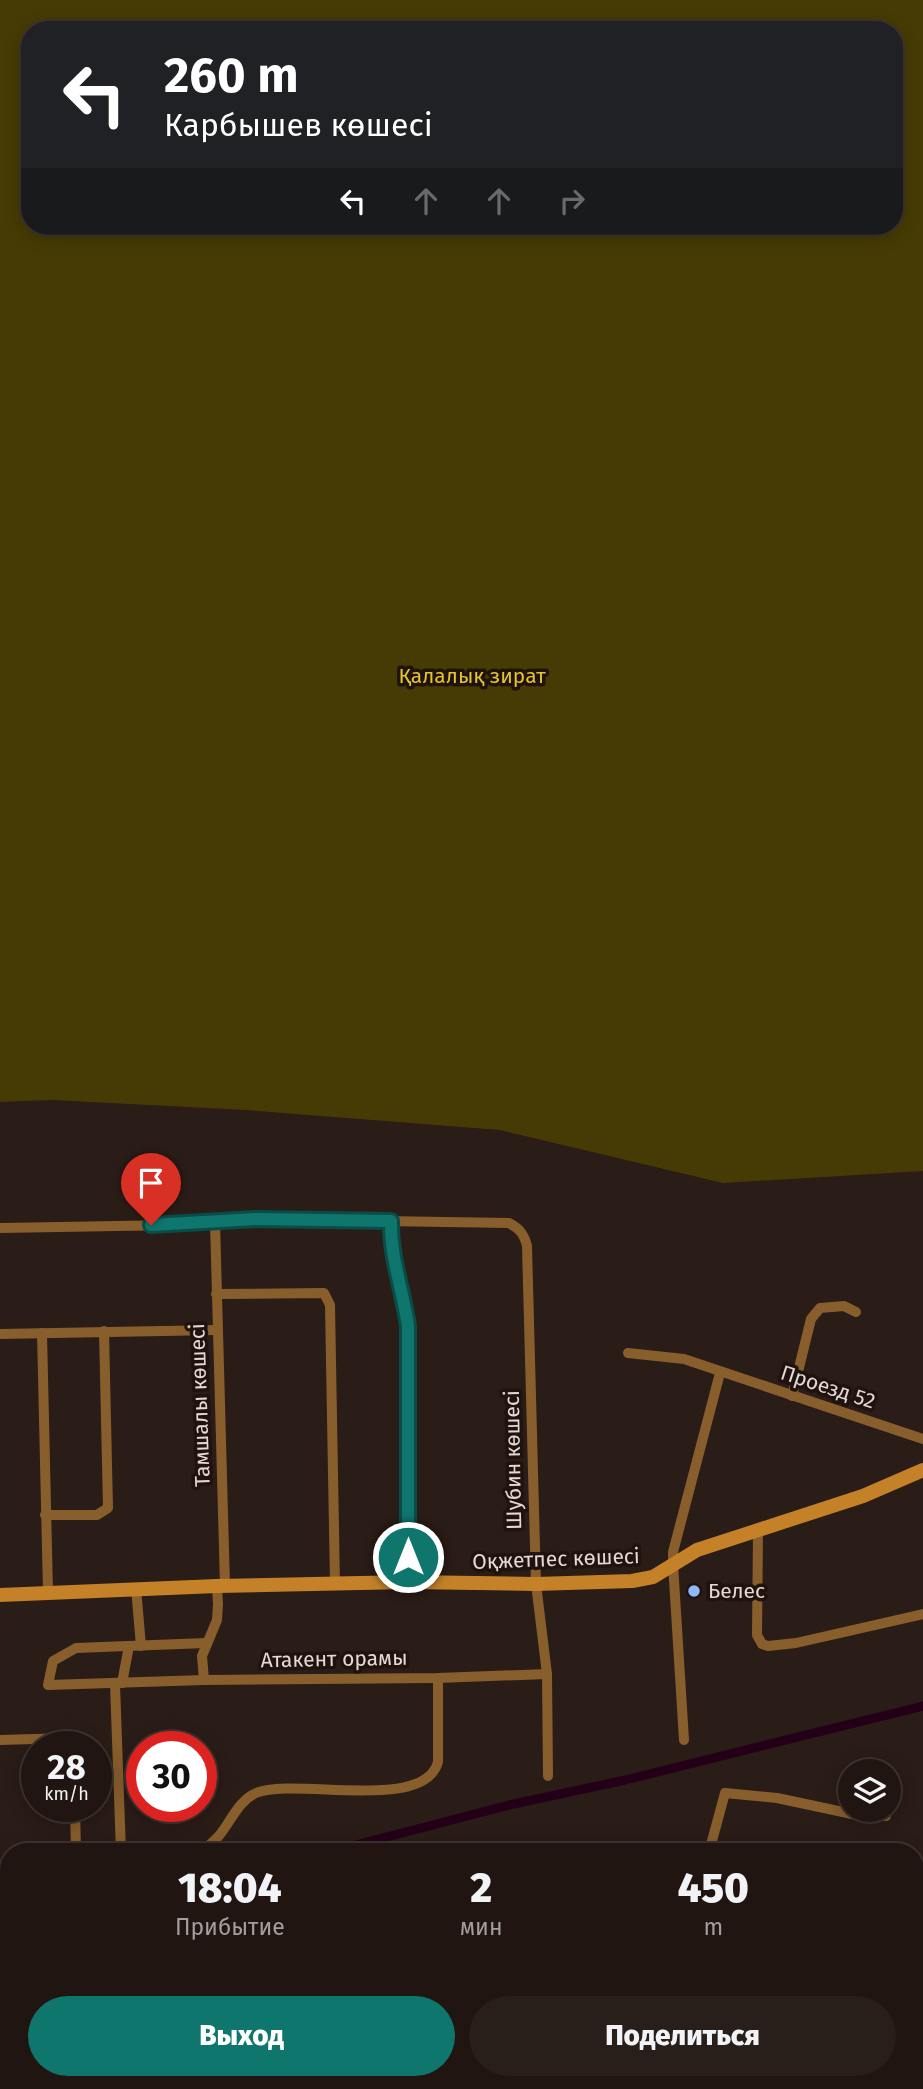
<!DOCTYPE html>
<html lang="ru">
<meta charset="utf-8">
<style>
:root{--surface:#201511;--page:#281e1a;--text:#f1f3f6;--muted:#a29f9f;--line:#3d3431;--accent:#0f766e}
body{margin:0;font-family:"Fira Sans",sans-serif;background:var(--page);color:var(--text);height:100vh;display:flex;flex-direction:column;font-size:26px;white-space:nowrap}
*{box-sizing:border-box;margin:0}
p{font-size:23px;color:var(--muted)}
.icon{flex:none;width:38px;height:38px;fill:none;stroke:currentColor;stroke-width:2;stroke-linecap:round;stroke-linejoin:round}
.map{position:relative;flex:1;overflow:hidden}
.sheet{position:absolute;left:0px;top:1843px;width:924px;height:247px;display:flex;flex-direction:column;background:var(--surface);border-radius:28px 28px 0 0;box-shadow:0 4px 18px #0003,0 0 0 2px var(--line)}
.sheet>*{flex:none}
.banner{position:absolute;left:21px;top:21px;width:882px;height:214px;border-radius:28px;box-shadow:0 4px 18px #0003,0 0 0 2px var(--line);background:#202124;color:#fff;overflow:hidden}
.buttons{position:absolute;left:838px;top:1759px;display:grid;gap:14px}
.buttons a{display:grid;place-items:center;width:63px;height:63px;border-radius:50%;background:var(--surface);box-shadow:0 4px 18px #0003,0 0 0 2px var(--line);font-size:35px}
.speed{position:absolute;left:21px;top:1731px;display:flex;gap:14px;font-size:35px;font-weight:700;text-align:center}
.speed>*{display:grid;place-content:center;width:91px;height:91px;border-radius:50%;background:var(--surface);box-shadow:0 4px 18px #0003,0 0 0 2px var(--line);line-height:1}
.speed small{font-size:18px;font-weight:400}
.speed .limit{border:10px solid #d22;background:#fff;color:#111}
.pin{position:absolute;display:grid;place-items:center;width:60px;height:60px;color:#fff;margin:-72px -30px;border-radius:50% 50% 50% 0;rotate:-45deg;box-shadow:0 0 7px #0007}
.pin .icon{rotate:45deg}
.me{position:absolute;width:77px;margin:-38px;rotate:0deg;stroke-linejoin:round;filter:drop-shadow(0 0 5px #0008)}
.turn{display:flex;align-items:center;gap:24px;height:147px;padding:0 28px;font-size:32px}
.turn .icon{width:91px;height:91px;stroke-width:2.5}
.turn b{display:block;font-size:49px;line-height:60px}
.lanes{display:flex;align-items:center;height:66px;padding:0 28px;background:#0003;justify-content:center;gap:35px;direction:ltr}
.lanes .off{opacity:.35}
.eta{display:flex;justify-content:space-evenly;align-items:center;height:119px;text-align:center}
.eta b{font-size:42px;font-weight:800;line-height:49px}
.action{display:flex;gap:14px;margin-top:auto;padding:14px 28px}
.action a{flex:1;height:80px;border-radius:42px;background:var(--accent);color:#fff;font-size:28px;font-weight:800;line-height:80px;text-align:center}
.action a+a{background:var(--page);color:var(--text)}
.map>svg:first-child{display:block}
</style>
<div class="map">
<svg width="923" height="2089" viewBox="0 0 923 2089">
<rect width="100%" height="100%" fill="#2a1c17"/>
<path fill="#463b04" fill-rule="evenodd" d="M0,0h923v1171l-200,12 -223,-53 -254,-20 -194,-10 -52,2zM30,30h864v196h-864z"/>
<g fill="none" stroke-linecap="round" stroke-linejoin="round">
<g stroke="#240018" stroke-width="9">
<path d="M329,1852l180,-47 116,-25 298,-74"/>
<path d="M0,1927l9,-3"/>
</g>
<g stroke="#885e2d" stroke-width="10">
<path d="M391,1221c-1,36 13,69 17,105v256"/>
<path d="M215,1222l10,364"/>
<path d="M0,1228l176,-3 80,-6 253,4c11,6 15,11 18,23l9,338 11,90 1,102"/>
<path d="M216,1294l108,-1 6,12 5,280"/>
<path d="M42,1333l6,259"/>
<path d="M0,1334l217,-4"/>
<path d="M628,1353l56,6 239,80"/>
<path d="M792,1396l19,-77 9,-11 24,-2 12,6"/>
<path d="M45,1515h52l11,-7 -4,-177"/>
<path d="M758,1530l-1,105 5,9 6,2 28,-3 127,-29"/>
<path d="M136,1588l5,58"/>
<path d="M206,1643l-130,5 -23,13 -5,24 156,-5 234,-2 109,-4"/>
<path d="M204,1680l-2,-24 15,-36 1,-16 -1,-18"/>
<path d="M122,1683l7,-37"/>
<path d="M115,1684l6,168"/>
<path d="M0,1740l68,-2 6,8"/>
<path d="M684,1740l-11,-176v-12l47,-179"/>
<path d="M75,1806l1,46"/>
<path d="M202,1852c5,-5 11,-10 16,-15 12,-14 21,-37 38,-44 39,-16 168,20 182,-31v-84"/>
<path d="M709,1852l16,-59 52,5 80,17 29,1"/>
<path d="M0,1879h9"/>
<path d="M0,1987h9"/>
<path d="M0,2029h9"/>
<path d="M447,2081l5,8"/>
<path d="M3,2089l216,-7"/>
<path d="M644,2089l2,-8"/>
</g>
<path stroke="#c48128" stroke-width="14" d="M0,1595l217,-9 191,-4 128,2 96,-3 21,-4 44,-27 166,-54 60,-26"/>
</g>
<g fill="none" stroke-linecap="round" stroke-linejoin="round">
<defs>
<path id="route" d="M151,1225l105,-6 135,2c-1,36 12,69 17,105v231"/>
</defs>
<use href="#route" stroke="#0a4d48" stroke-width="18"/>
<use href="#route" stroke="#0f766e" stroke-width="12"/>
</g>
<circle fill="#8fb8fd" stroke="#20130e" stroke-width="2.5" cx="694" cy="1591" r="7"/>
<g text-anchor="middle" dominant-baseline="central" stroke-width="7" stroke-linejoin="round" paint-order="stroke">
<g font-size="21" fill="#e2c42b" stroke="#20130e">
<text x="472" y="676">Қалалық зират</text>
</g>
<g font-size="21" fill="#e3d9d5" stroke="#20130e">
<text transform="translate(828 1387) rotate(18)">Проезд 52</text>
<text transform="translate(200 1405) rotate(-92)">Тамшалы көшесі</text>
<text transform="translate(513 1460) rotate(-91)">Шубин көшесі</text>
<text transform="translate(556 1559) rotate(-2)">Оқжетпес көшесі</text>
<text transform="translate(334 1659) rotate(-1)">Атакент орамы</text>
</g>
<g font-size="21" fill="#e3d9d5" stroke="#20130e" text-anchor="start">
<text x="708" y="1591">Белес</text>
</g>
</g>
</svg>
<div class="buttons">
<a><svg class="icon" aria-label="layers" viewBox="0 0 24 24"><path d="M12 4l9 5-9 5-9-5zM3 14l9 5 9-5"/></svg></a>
</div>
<div class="speed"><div>28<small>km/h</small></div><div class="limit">30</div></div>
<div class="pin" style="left:151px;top:1225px;background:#d93025"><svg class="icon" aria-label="arrive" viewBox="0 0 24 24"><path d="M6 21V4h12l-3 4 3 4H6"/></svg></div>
<svg class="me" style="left:408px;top:1557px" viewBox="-20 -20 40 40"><circle r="17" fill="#0f766e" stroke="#fff" stroke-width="3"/><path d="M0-11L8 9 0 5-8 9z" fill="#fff"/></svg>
<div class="banner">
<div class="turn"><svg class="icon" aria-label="left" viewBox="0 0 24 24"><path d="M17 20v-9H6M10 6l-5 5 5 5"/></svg><div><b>260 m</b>Карбышев көшесі</div></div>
<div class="lanes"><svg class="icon" aria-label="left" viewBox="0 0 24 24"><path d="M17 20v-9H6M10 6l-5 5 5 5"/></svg><svg class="icon off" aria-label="ahead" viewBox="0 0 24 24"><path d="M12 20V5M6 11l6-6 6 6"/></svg><svg class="icon off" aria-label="ahead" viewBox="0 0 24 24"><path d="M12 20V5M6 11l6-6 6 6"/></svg><svg class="icon off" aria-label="right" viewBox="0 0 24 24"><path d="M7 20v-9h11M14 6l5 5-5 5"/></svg></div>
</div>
<section class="sheet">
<div class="eta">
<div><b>18:04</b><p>Прибытие</p></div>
<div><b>2</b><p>мин</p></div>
<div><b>450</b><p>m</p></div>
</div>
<div class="action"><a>Выход</a><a>Поделиться</a></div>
</section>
</div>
